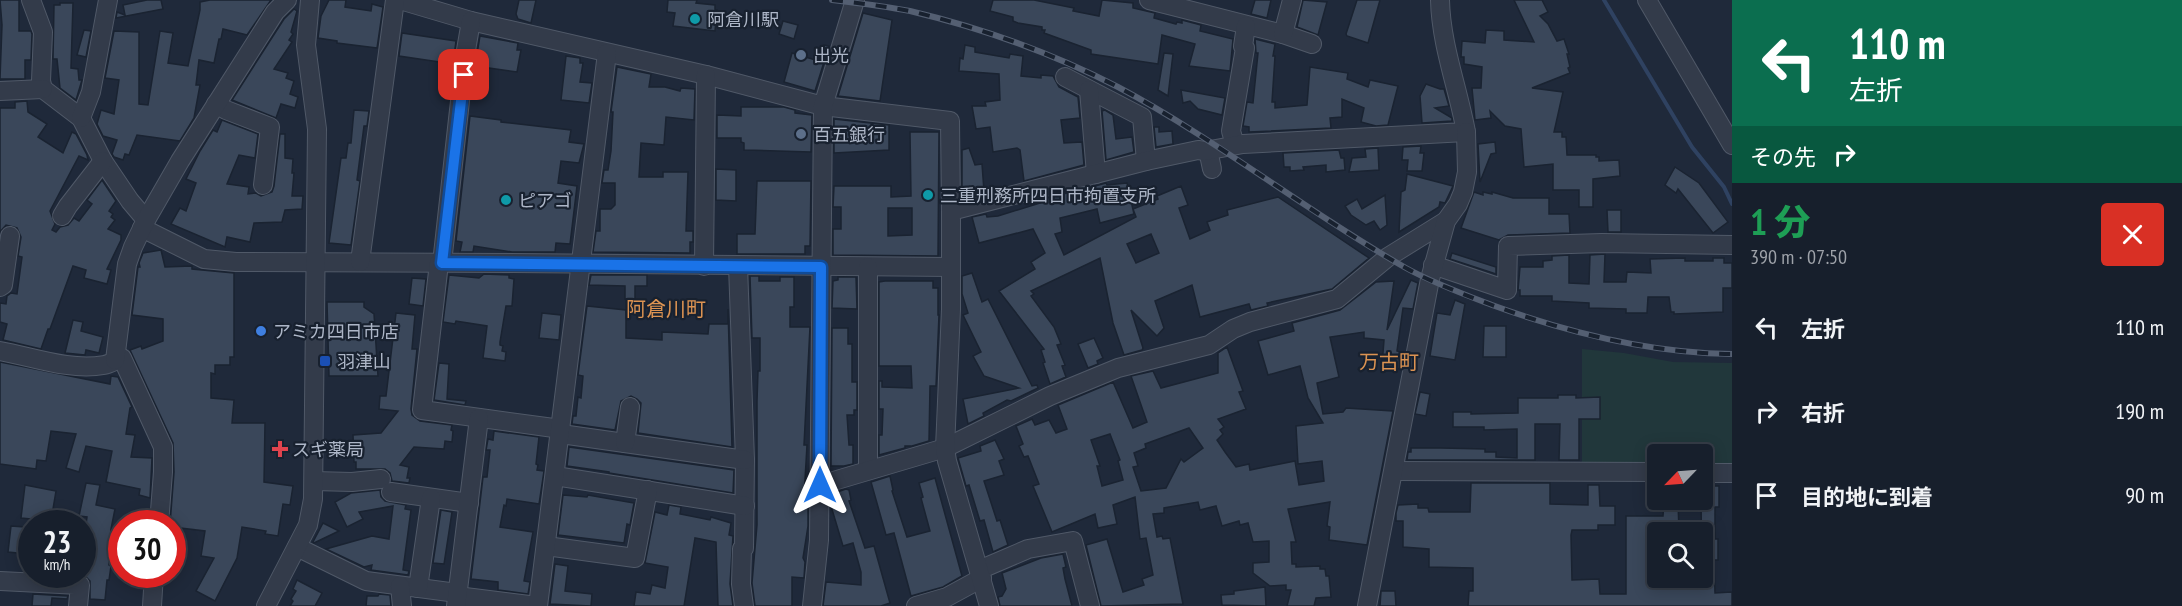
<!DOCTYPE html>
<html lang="ja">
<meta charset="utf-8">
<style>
:root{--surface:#171f2c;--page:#242c38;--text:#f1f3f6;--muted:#9ea2a9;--line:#363d48}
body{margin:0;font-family:"PT Sans Narrow","Noto Sans JP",sans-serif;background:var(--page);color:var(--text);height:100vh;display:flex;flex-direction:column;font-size:22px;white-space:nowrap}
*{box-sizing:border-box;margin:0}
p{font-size:20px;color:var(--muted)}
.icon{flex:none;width:33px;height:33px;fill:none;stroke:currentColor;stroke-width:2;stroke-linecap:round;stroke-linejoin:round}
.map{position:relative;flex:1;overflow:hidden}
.panel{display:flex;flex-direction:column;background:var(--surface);width:450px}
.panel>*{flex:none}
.hud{background:#0b6e4f;color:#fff;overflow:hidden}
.needle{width:39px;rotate:245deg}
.controls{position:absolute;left:1647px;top:444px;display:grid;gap:12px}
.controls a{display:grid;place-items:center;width:66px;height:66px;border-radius:6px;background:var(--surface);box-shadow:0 3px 15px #0003,0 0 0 2px var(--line);font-size:30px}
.speed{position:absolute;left:18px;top:510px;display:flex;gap:12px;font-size:30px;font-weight:700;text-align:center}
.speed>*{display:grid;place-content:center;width:78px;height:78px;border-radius:50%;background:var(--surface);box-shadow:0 3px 15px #0003,0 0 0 2px var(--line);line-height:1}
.speed small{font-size:15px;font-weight:400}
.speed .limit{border:9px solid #d22;background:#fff;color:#111}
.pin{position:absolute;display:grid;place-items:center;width:51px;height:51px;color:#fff;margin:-26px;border-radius:12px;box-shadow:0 3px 9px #0006}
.me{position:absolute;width:66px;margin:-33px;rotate:0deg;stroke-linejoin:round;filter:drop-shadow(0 0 4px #0008)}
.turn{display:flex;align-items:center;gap:21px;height:126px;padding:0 18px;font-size:27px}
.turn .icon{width:78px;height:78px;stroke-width:2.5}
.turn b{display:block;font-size:42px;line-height:51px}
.then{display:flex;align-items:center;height:57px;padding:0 18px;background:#0003;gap:12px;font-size:22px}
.round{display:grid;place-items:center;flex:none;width:63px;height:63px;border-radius:6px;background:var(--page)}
.head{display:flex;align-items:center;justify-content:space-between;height:102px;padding:0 18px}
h1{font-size:36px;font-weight:800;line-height:45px;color:#1e9e55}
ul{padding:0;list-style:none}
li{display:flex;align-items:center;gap:18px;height:84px;padding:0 18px}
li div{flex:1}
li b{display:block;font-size:22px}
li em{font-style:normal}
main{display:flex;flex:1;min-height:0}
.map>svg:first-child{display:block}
</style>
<main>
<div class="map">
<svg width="1732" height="606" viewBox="0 0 1732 606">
<rect width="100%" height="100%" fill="#1f293a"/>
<path fill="#21373b" d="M1582,349l42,4 49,9 59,1v104l-29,1 -1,-14h-44l-1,15 -75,1z"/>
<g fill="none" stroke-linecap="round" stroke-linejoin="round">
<path stroke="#2f4261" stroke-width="4" d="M1604,0l88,147 32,40 8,17"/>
</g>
<g fill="#3a475a" stroke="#1a2331" stroke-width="1.5" fill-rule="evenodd">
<path d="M0,0h19v31h12l1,3 -1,26h-6v19h-25l2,-54z"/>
<path d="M147,0h14l2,9 -47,9 1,-6 8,3 -2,-10z"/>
<path d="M210,0h61l-24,35 -24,-6 -2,10h-2l-5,24 -15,-3 -3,25h4l-6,33 -14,23 -43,-6 -8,20 -4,-1 -2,6 -9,-3 -2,-3 5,-14 -14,-4 -6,-12 4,-14 13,4 5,-34 -14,-2 9,-47 25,1v72l9,1 12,-74 13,2 -5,30 20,3 12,-56v-8z"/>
<path d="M329,0h17l-1,7 26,4 1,-7 11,3 -6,41 -40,-5v-2l-19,-3 3,-22z"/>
<path d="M519,0h17l-5,23 -13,-4 -2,-5z"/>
<path d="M668,0h29l-1,3 19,2v5h2l-2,21 -42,-5 2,-13 -8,-1z"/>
<path d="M993,0h41l40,8 -1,3 26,5 3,-16 31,3v5l22,5 -1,5 22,6 1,-2 5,1v-3l19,5 -1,6 33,8 -3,32 -41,-5 6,-22 -33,-9 -4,29 -67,-10v-4l-47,-17 1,-3h-3v-3l-24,-4 -5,-2v-4l-23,-6z"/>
<path d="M1255,0h16l-4,18 -16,-4z"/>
<path d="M1303,0l24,2 -9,33 -21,-8z"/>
<path d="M1357,0h23l-12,43 -21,-7 -1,-2z"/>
<path d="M1514,0h28l6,12 -8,4 8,8 9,17 7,-2 5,15h-2l3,13 -2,1 2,5 -38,15 31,4 -9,40h8v5h4l1,18h29v2h3v4l20,-1 1,16 -27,3v28h-14v-17h-26v-26l-29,3 -3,-38 -16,-3 -15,-15 1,7 -16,2 -3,-32h9l1,-21 -18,-3v-7h-3l1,-16 23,2 1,-13 18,1v9l30,2z"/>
<path d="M60,3h13l-2,65 7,1 1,11h3l-6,20 -16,-12 -3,-29h-4l1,-54h6z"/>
<path d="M294,9l3,2 -6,21 2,2 -4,6 3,2 -18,27 14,4 -2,5 8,3 -4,13 8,3 -3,11 -14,-4 -5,14 -44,-18 52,-81z"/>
<path d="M863,13l29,7 -12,81 -42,-5z"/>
<path d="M783,21l15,4 -4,14 -15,-5z"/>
<path d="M84,30l7,1 -5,26 -9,-2z"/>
<path d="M402,33l54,8 -3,23 -54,-8z"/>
<path d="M480,36l38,7 -1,7h4l-4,22 -42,-6z"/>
<path d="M1255,39l20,5 -2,12h2l-3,46h3v6l32,-3 3,-38 38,6 -1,6 21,8 2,-7 28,6 -10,39 -12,1 -15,-4 3,-14 -22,-9v18l-12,1 1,10 -82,4v-5l-6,-1 4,-24 6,1 5,-50h-2z"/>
<path d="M824,45l5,1 -14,45 -31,-9 8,-29 27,8z"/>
<path d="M965,45l10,2v5l34,6 1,-4 13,2 -2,20 20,2v-3l12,1 6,11 19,10 2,21 -19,2 3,23 18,-1 2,23 -60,16 -4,-31 -3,-2 -24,4 -3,-25 -14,2 -4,-23h14l-1,-4 15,-2 -1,-26 -40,-3 1,-13 3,1z"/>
<path d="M1164,53l9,1 -5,42 -10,-6z"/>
<path d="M566,56l14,2v5h3l-3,19 12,1 -3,20 -28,-3z"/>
<path d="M617,67l34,7 -2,13h16l15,4 1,-3 14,1 -1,31 -28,-3 -2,28 -23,-2 -2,34h24v-5h25l-2,59h7v11h-3v11l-97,-1 3,-21h4v-22h11l4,-4v-22h-13l2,-13h4l3,-19 2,-39h-2z"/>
<path d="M1426,84l14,5h4l5,17 -14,2 17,10v3l-30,2 -2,-27z"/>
<path d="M1181,90l44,8 -3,17 -24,-6 -8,-8 -7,2z"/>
<path d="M27,101l1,11 19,12 -9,13 25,16 9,-21 4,2 11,21 1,5 -9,-4 -29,55 5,13 -3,6 4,2 4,-5 8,-2 6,-7 5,3 13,-17 -5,-4 15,-20 14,21 -7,10 4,3 -2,3 4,3 -7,9 13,6v5l-14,29 4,1 -4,14 -23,-6 2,-8 -13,-4 -23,63h-2l-7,20 -38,-9 4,-16 -7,-2v-19l6,1 1,-8 4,-3 6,1 5,-37 -4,-1 3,-19 -4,-9 -11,-3 -6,7v-124h15v-6z"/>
<path d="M741,107h43l11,3v3l17,2 -1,37 -67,-2v-7l-3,-1v-4h-24v-23l24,1z"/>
<path d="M354,110l15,1 -2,15h-3l-7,54 3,1 -9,64 -22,-2 12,-85h5l2,-15h3z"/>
<path d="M1105,110l8,5 3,24 16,-2 2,15 -28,8 -4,-49z"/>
<path d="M470,116l31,4v2l70,8 -2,12 15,2 -5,19 -18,-2 -3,22 19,3 -7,58 -14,-1 -1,9h-43l-38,-6 -1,6h-13l2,-10 -6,-1z"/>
<path d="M834,119l55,6v25l-55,3z"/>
<path d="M222,120l36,14 -3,24 -16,-3 -12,29 22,3 -1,7 8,-1 5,3 11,-4 2,-6 6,-52h5v24l8,1 -1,14h2l-2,23h11l-1,13 -17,1 -3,12 -28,1 -4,19 -23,-5 -2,10 -54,-23 9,-16 6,3 10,-28 -10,-4 14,-28 13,-21 4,2z"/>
<path d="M1154,127h5v5l13,-1 1,13 -17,3z"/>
<path d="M910,132h29l-1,124 -105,-1v-26h8v-22h-8l1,-21h57v11l20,-1zM888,208h24v27l-24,1z"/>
<path d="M1495,142l1,11 -5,1 -11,28 -2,-38z"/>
<path d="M1421,146l-1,7h4l-2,18h-15l1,-11h-6l1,-13z"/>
<path d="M969,148l6,17 7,-1 2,27 -22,5v-46z"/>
<path d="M1378,148l1,22 -30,2 3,-14 14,-1 -1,-8z"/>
<path d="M1339,150l2,8h3l1,12 -19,2v-7l-23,2 1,3 -14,1v-4h-6l-1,-14z"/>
<path d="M1675,167l24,16 29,39 -15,11 -35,-44 -2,4 -11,-8z"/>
<path d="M716,169l20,1v31l-20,-1z"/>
<path d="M1407,174l46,12 -8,17 -5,-1 -1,5 -40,25 2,-40 4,-2z"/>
<path d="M757,181h54l-1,65h-5v8h-68v-20h18z"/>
<path d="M1106,183l1,2 20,-2 7,31 -34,9 -3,-14 -37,9 2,14 -7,2 9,21 72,-38 -3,-8 25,-10 -1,-3 24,-10 7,19 -9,3 11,31 20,-9 -3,-8 21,-7 -1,-5 51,-13 91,61 -37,31 -65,14 1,3 -17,4 -2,-6 -49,13 -8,-32 -37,16 9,27 -7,8 -26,-26 12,38 -1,2 -18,5 -11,-32 -13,-65 -69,33 3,3 -3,2 23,31 7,17 -4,1 8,20 -3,1 4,11 -16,7 -7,-21 2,-1 -4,-12 3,-1 -45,-58 36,-22 -4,-7 14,-9 -12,-24 -54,14 -7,-26 14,-3 1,3 11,-1 42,-13 -1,-3 32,-8h3l2,6 20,-4 -1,-8zM1151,234l8,19 -23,10 -9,-19z"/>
<path d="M1474,192l9,3v-3l9,2v-2l21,6h36v16h20l1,19 -62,2 -9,5 -38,-12z"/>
<path d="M1385,195l2,30 -7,5 -6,-9 -8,4 -15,-10 -6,-9 12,-7 5,10z"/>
<path d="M1607,210h14v22h-13z"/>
<path d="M161,250l4,17 27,-1v3l42,4v84h-4v8h-15v9l-4,-1v25l23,2 -2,23h33l-1,59 29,4 -3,19 -7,-1 -5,32 -13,-2 1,-3 -24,-4 -5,31 -22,43 -19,-10 18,-33 -13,-2 4,-25 -33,-4v-3h-2l4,-52 -1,-29 -43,-93 11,-4 1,3 21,-8v-22l-31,-4 6,-48h2l-1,-4 4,-10z"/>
<path d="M1452,253l44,14v7l-46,-15z"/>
<path d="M1605,254l-1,28h22l1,-10 24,1 -1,-14 35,-1v3h28v-3h11v5h8v25h-9v24l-49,2v-2h-3l-2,-15h-21l-1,16h-21v-4l-37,-1v-5l-37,-2v-5h-32v-6h-2l2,-23h23v-6l9,-1v-4l17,-1v28l20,1 1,-29z"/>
<path d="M972,273l10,29 6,-3 44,87 5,-1 1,3 -27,13 -4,-1 -24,13 1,3 -16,8 -5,-25 56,-11 -35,-12 -11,-20 8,-4 -18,-37 5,-2 -6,-19v-18z"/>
<path d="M484,274l25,1v3l5,1 -2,27h-6l-6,36v3l3,1 -1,5 4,1 -1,9 -22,-3 4,-32 -31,-5 -1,3 -12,-2 6,-47 30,3z"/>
<path d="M591,275h56v11h-12v13h-10v-13l-36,-1z"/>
<path d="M750,276h9v5h21v-4h14v30h-4v20h20l-6,118h3l-3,53 4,1v27l-5,32 2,4 -1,16 -12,-1v29h-37l-3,-23 5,-58v-124l1,-30h2v-33h-8z"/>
<path d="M838,277h18l1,32 -25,-1 1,-27 5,-1z"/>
<path d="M412,278l14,1 -3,27 -14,-2z"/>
<path d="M1411,280l7,3 -5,26 -10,-1 -6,43 7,2 -3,16 -19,-3 2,-26 -20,-2v-6l-34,5 9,40 -22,6 6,31 20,-2 3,-4 47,3 -26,134 -38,-5 1,-13 -3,-1 3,-24 -42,7 8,33h-5l1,22h4v3l24,-1v3h5l1,7h3l2,21 -15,1 -2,8h-27l4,-16h-5v-5l-16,1 -17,-13v-10l16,-1v-21l-16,1 -5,-19 -8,2 -1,-4 -17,5 -6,-20 -16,4 -2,-8 -34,6v5l-11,1 4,23 5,-1 1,3 7,-1 13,66 -82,2 -15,-61 21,-6 16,53 21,-7 -2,-6 11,-4 -7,-37 -6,1 -5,-42 -22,8 4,19 -19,4 -3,-14 -43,18 -19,-46 6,-2 -11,-28 -4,1 -5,-11 4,-2 -7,-18 16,-7 3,6 14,-5 7,13 11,-4 -9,-24 55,-23 20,46 14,-6 -16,-46 22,-5 8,17 57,-15v-20l9,-6 16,44 -4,1 7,17 -28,10 6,8 -4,3 3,4 -6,6 8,12 11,15 13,-3 1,6 45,-9 4,24 25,-4 -2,-20 -24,3 -2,-38 27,-3 -15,-25 -8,-32 -32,9 -10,-34 36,-10 -2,-8 48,-13 36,-28 18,-1 -7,49zM1189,428l14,20 -19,14 -3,-3 -15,29 -25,3 -8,-24 5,-1 -4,-13 12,-5 -1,-4zM1110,434l10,26 -2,1 5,19 -21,6 -5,-20h3l-9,-26z"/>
<path d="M885,281h48v7h5v27h1l-3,71h-6l-1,55 -17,5h-7v2l-26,7v-20h3l1,-26h-4v-28h3v6l30,1 -1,-22h-32v-84z"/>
<path d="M1455,300l10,4 -10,56 -25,-4 7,-43 13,2z"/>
<path d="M327,302h37v5l10,7 4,62h-49z"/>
<path d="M587,306l39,4v28l36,2v-8l46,2 1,-10h19v-15l4,138 -94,-14 3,-30 -4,-4 -6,-3 -10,5 -6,29 -43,-6 1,-8h3l2,-19 3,1 2,-22 -5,-1z"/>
<path d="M396,313l19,2 -3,34h5l-6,60 1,6 8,6 32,4 -1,5 2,1 -1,11 -7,-1 -1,8 -30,-2 -14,18 9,2 -2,11h3l-1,5 -17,-2 -2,-8 -5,-4h-29v-7h-2l-1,-27 28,-2 17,-22 -19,-2 1,-13h6z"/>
<path d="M542,313l19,2 -2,25 -20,-2z"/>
<path d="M73,320l10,2 -2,9 22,6 -4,16 -13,-3 -1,5 -20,-2z"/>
<path d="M1484,326h22v31h-23z"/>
<path d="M832,328h16v16h4v38h5v28h-3v5h-7l2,30h4v19l-9,2h-13z"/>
<path d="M1094,338l9,20 -6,3 1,3 -10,4 -10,-24z"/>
<path d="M0,362l110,22 1,-8 7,1 14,30 -2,1 -4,26 9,1 -4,22 21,1 -2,40 -11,-3 1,-6 -34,-7 6,-31 -26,-5 -7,26 -13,-4 10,-34 -25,-3 -5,30 -9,-1 -1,9 -36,-5z"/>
<path d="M439,363l10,1 -2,35 19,2 -1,4 -31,-5z"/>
<path d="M1420,392l10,2 -4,22 -11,-2z"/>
<path d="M1558,395h18v3l24,-1v22h-21v41h-20l1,-36h-25v36h-128l1,-8h3v-4h30l44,1v3h11v5l21,1v-29l-33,1v-3h-31v-15h18v2l47,-1v-15h40z"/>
<path d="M494,431l45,6 -3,27 2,1 -1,5 7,1 -5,33 -32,-5 -1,7 -2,-1 -4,22 33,5 -9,49 6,1 -2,12 -30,-4v-8l-27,-3 12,-102h4l3,-27h-4l2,-11 5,1z"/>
<path d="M995,440l9,19 -5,2 5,14 -20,6 13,40 3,-1 8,25 -15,7 -9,-32 -4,1 -11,-36 -3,1 -8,-28 23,-7 -1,-5z"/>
<path d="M569,447l165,23 -1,23 -124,-20v-1l-42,-6z"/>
<path d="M890,476l3,14 -1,1 15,46 23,-6 -9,-33 2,-1 -4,-14 16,-5 27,98 -19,11 -32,9 -17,-63 -8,2 -15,-53z"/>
<path d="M86,483l14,2 -4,20 19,4 -4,20 -2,36 2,1 -2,14h-2l-2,20 -15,-1v-18l-7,-7h3l2,-5 3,-37h-6l2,-15 -8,-1z"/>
<path d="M1471,483h79v21l38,1v-20h11l1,21h15v19h-17v5h-26l-1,5 1,45 27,-1 1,15h26v-78h37l1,-16h14l1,32h-21v46h44l-1,-78h1v-14h17v21h-4v32h3v21h-4l1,33 17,-1v14h-264l1,-15h4v-23l-44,-1v-18l-26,-2v-26h-7v-8l2,-8 20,-1v4h10l1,4h41z"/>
<path d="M25,485l31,6 -5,30 -30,-3z"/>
<path d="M846,489l3,1 2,10 -2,1 16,47 9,-2 16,57 -9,3h-58l3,-24 35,3v-13l-8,-29 -10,3 -12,-40v-12z"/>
<path d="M380,490l1,7 4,4 21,4 -1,4 6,1 -8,60 6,1 -1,4 -37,-5 1,-5 -8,2 -38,-18 46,-13 17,3 4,-33 -34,6 4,7 -16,8 -12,-25 16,-9z"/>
<path d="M563,495l24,2 1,-2 46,8 -4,22 -3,-1 -3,19 -66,-8z"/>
<path d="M669,505l12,2 -1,7 30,6 1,-3 20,6 -2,12 4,1 -3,48 3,22h-15l-2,-64 -21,-4 -11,68h-50l2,-14 14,2 2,-9 13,3 3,-21 -23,-4 10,-51 12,3z"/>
<path d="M441,510l11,2 -8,52 -11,-1z"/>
<path d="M323,523l16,8 -25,12 -1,-1z"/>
<path d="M11,526l14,1 -1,15h4l-1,12 -19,-2z"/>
<path d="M1063,554l3,13 -3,1 2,11 7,27h-72l-2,-9 4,-1 4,-7 -4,-16 39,-15z"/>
<path d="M555,564l13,2 -3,25 27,3 -1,12 -41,-2z"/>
<path d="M297,580l25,13 -7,13h-25l3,-5 -2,-2 5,-8 -3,-2z"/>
<path d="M1265,587l1,19 -44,-1 -1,-10 13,-1v-3z"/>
<path d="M1381,591h14l1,15h-16z"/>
<path d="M33,594l35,2 -1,3 -15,-1 -1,8h-19z"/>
<path d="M379,594l11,1 1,11h-25l1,-10h11z"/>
</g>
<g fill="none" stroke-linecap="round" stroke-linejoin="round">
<defs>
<g id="minor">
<path d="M31,0l12,32 -2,49 2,8 38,29 22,43 27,40 16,19"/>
<path d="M400,0l71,21 235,54 117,31 127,15 1,90"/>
<path d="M1149,0l134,34 29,10"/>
<path d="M1647,0l85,145"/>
<path d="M1283,34l9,-34"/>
<path d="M1065,77l77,40 4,44"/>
<path d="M1089,90l7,84"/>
<path d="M0,91l43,-2"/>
<path d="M216,104l10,6 44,17 -7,58"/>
<path d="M81,118l10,-26 17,-92"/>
<path d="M1235,145l-4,-14 14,-83 -2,-2 3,-20"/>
<path d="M1208,150l4,19"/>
<path d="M62,216l6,-10 35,-45"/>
<path d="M142,228l62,31 32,3 277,1 438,4"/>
<path d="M360,262l35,-262"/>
<path d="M439,263l-17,147 139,19"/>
<path d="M442,263l23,-207 6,-35"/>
<path d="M1433,265l74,25 1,-44 94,-3 130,2"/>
<path d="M704,266l2,-191"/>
<path d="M738,266l7,194 -1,88 -2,1 -1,35 3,22"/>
<path d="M0,287l3,-2 7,-49"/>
<path d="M0,351c33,6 70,20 104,14 6,-1 12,-5 18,-7l41,89v25l-4,52"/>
<path d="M115,360l12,-96 6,-17 13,-27 34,-59 95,-149 12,-12"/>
<path d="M561,434l184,26"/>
<path d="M625,443l5,-36"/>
<path d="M868,470v-203"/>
<path d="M1394,471l264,1"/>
<path d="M1702,473h30"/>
<path d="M555,476l190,30"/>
<path d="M314,481l38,1 29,-3"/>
<path d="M820,485l125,-37 105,-52 68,-28 91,-23 24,-16 17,-7 87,-23 51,-42 58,-36"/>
<path d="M391,492l78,11"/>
<path d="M546,546l89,12 13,-68"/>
<path d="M297,547l69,34 91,12"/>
<path d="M979,570l49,-21 45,-8 17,65"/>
<path d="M0,581l80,4 -2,21"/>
<path d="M400,586l2,20"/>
<path d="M418,588l13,-90"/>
<path d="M457,596l80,10"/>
<path d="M152,606l2,-32"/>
<path d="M266,606l42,-81 5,-26 4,-370 -11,-84 4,-45"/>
<path d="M456,606l23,-188"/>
<path d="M538,606l69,-553"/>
<path d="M812,606l7,-66 4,-434 32,-106"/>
<path d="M916,606l31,-9 35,-19"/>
<path d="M989,606l-42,-145 -2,-13 6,-139v-98l195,-50 52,-11 7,1 38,-7 223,-12c-8,-44 -25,-87 -26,-132"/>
<path d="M1367,606l63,-327 16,-58 12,-17 5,-12 4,-20 -1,-40"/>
</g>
</defs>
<use href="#minor" stroke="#505968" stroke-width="20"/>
<use href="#minor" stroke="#333b4a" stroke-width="18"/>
<defs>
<path id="rail" d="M832,0c26,3 52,6 78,11 72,17 142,42 208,76 100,53 189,125 288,181 27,15 57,26 86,37 77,28 158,48 240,49"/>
</defs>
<use href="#rail" stroke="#545f72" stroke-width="6"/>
<use href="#rail" stroke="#18212f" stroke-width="4" stroke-dasharray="11" stroke-linecap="butt"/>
</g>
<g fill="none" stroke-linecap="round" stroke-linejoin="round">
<defs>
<path id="route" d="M464,75l-22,188 379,4 -1,218"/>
</defs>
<use href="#route" stroke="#114b97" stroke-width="15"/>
<use href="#route" stroke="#1a73e8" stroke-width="10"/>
</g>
<g fill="#0f9aa8" stroke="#18212f" stroke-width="2">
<circle cx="695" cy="19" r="6"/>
<circle cx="928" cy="195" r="6"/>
<circle cx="506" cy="200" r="6"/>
</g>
<g fill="#5c6f8a" stroke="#18212f" stroke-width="2">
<circle cx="801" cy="55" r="6"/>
<circle cx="801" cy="134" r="6"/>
</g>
<circle fill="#3f7fe0" stroke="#18212f" stroke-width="2" cx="261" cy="331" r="6"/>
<rect fill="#1a4fb4" stroke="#18212f" stroke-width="2" x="319" y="355" width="12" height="12" rx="3"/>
<path fill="#e0444e" stroke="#18212f" stroke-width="2" d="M277 440h6v6h6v6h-6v6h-6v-6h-6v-6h6z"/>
<g text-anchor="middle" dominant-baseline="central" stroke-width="4.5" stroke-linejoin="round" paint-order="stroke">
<g font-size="18" fill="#adb6c7" stroke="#18212f" text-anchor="start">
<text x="707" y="19">阿倉川駅</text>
<text x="813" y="55">出光</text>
<text x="813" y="134">百五銀行</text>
<text x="940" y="195">三重刑務所四日市拘置支所</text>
<text x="518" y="200">ピアゴ</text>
<text x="273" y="331">アミカ四日市店</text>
<text x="337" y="361">羽津山</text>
<text x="292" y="449">スギ薬局</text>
</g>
<g font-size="20" fill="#dc9352" stroke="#18212f">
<text x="666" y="309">阿倉川町</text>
<text x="1389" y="362">万古町</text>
</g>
</g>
</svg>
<div class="controls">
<a><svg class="needle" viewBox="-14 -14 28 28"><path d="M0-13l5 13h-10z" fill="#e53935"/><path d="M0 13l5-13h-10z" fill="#9ea2a9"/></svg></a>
<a><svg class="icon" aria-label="search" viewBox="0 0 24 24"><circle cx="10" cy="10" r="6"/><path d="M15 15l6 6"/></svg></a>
</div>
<div class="speed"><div>23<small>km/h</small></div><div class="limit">30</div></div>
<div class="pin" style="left:464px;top:75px;background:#d93025"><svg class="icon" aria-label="arrive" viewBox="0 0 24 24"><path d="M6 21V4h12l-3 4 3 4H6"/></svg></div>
<svg class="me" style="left:820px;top:485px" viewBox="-20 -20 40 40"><path d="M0-17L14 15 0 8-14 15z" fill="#1a73e8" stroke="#fff" stroke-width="4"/></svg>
</div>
<section class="panel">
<div class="hud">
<div class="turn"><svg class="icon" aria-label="left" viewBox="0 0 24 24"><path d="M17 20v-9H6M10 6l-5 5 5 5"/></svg><div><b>110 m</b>左折</div></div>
<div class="then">その先<svg class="icon" aria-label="right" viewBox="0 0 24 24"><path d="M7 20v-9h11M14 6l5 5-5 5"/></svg></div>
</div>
<div class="head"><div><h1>1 分</h1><p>390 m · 07:50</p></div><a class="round" style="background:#d93025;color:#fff"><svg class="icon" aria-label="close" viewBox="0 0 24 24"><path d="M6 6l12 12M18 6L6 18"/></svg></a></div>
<ul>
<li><svg class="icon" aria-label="left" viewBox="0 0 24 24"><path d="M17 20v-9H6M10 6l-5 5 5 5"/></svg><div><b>左折</b></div><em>110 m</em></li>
<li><svg class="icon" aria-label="right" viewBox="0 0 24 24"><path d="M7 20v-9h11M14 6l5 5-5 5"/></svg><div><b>右折</b></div><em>190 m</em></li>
<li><svg class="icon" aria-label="arrive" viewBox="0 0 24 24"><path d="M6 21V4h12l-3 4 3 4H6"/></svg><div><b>目的地に到着</b></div><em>90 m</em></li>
</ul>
</section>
</main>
